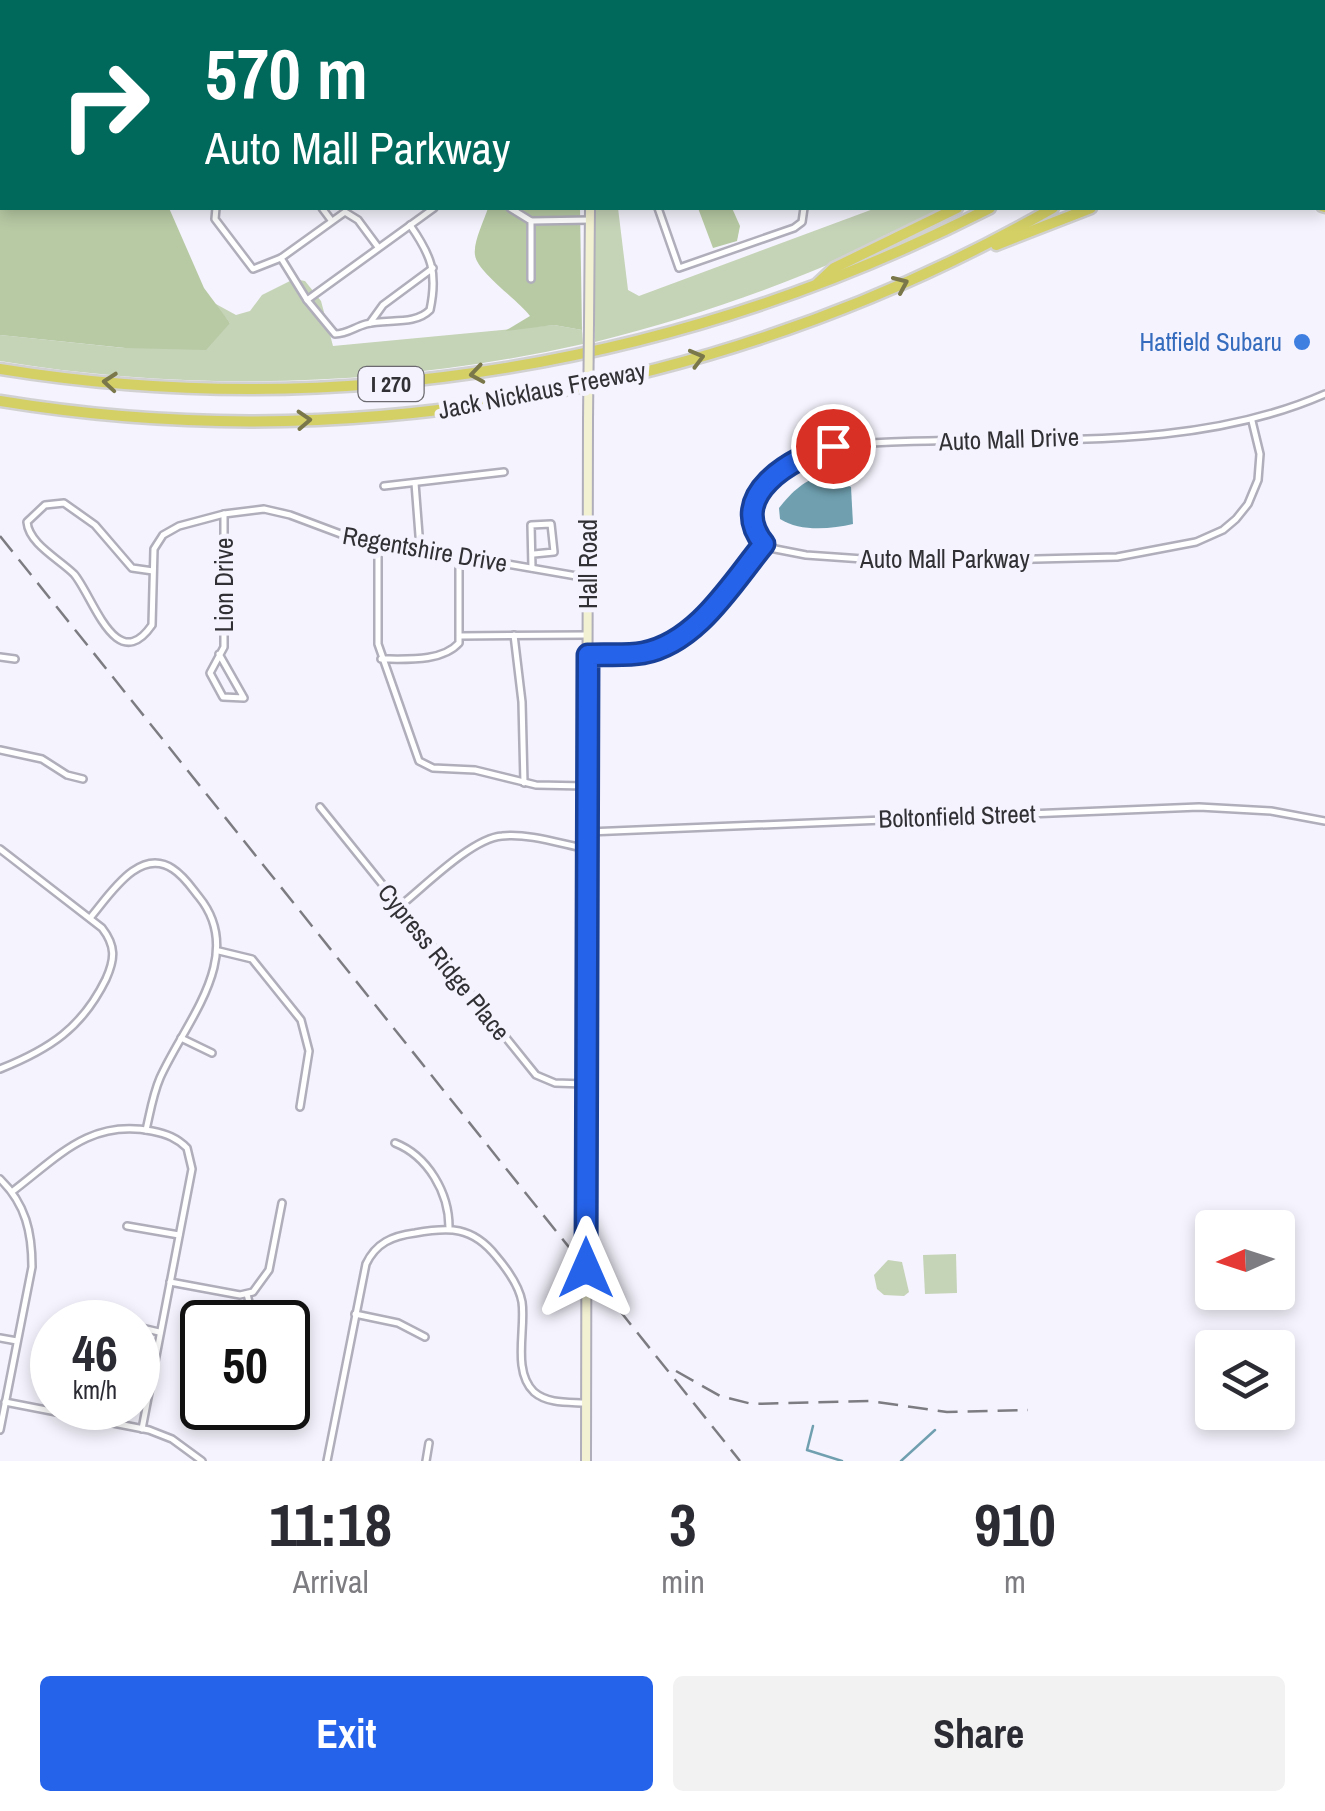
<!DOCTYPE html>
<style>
:root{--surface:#fff;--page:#f2f2f3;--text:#2b2b33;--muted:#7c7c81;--accent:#2563eb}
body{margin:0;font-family:"Archivo Narrow",sans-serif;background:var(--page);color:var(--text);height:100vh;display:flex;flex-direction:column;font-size:38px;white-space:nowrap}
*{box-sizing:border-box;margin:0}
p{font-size:32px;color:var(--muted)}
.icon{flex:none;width:55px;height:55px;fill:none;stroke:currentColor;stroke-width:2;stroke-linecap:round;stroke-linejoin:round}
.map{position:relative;height:1461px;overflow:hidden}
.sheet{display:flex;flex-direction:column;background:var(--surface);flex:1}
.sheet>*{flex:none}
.banner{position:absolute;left:0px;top:0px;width:1325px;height:210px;box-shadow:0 5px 15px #0003;background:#00695c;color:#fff;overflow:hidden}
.needle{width:65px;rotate:267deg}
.controls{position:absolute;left:1195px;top:1210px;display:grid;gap:20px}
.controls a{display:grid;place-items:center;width:100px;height:100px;border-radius:10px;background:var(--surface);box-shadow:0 5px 15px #0003;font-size:50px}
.speed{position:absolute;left:30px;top:1300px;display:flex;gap:20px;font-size:50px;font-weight:700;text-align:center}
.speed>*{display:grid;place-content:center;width:130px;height:130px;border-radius:50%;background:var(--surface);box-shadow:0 5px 15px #0003;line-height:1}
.speed small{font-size:25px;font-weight:400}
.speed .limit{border:5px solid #111;border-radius:15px;background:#fff;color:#111}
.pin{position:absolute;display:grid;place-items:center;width:85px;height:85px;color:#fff;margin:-42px;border:5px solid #fff;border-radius:50%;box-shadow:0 2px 10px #0007}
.me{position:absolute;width:110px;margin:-55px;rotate:0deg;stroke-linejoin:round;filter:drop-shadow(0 0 8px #0008)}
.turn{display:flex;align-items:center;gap:35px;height:210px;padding:0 40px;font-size:45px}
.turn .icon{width:130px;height:130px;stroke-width:2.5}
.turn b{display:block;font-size:70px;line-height:85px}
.eta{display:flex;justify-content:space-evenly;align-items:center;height:170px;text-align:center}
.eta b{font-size:60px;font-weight:700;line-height:70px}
.cta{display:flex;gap:20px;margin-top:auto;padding:20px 40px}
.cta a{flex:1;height:115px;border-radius:10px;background:var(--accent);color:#fff;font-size:40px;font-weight:700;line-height:115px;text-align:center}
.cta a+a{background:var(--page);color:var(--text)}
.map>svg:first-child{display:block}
</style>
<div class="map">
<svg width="1325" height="1461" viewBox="0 0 1325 1461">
<rect width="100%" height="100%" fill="#f5f3fd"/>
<g fill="#c5d3b7">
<path d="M595,208h23l10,82 11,6 237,-88h71c-110,59 -231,104 -352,134z"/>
<path d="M294,279l11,2 16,20 12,45 221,-21 28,5 1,14c-191,43 -390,49 -583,17v-26l124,13 106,-25 -16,-20 22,12 14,-4 12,-16z"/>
<path d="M956,1254l1,39 -32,1 -2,-39z"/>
<path d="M888,1260l14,2 7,30 -5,4 -20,-1 -7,-6 -3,-14z"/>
</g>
<g fill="#b7caa4">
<path d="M0,26l2,182h167l35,80 26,35 -24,27 -81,-2 -125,-13z"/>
<path d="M488,208h92l2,122 -28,-5 -49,6 25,-15c-13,-17 -53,-44 -55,-61 -2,-13 9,-34 13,-47z"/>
<path d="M698,208h34l8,18 -3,15 -24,7z"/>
</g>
<path fill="#70a0b0" d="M827,475l24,12 2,37c-22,5 -53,8 -73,-5l-1,-11c13,-16 26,-30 48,-33z"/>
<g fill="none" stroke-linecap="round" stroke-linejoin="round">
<g stroke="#70a0b0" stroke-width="2.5">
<path d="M170,2l1,-2"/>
<path d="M0,171l2,-3"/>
<path d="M813,1426l-6,24 35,11"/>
<path d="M901,1461l34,-31"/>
</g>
<defs>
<g id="minor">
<path d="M244,0v2"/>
<path d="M471,0v2"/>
<path d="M735,0l1,2"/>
<path d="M589,2l82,-2"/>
<path d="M216,208l-1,11 38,50 28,-11 64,-46 13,8 20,27"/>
<path d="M322,208l9,12"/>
<path d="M510,208l21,13v58"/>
<path d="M658,208l21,60 115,-40 8,-6 2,-14"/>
<path d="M531,221l59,-1"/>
<path d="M281,258l26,42 28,34c12,0 20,-7 31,-10 21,-6 48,2 64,-14 8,-38 1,-55 -20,-85"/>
<path d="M307,300l127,-92"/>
<path d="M370,323l13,-18 50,-37"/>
<path d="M1252,421l8,33 -2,26 -10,24 -12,15 -13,11 -27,12 -79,15 -211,5 -100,-7 -36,-7 -13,-14 -5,-14 2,-19 5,-10 38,-31 36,-14c163,-16 339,15 492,-52"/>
<path d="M415,483l5,65"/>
<path d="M384,486l120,-14"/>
<path d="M378,557v87l41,117 14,7 42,2 61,15 50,1"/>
<path d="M532,568l-1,-43 20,-1 3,28 -20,2"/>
<path d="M153,571l-21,-3 -37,-43 -31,-22 -19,2 -18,17c2,22 32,37 47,52 19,22 42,103 78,51l2,-76 9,-14 16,-9 45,-12 40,-5 26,6 56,21 242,42"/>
<path d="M514,635l8,67 2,81"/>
<path d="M460,636l127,-1"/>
<path d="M219,654l25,44 -21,-1 -13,-24 14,-26v-133"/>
<path d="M588,655c18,-1 38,1 55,-2 54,-10 88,-70 121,-109"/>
<path d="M0,657l15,2"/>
<path d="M381,659c25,0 61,3 78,-16v-74"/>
<path d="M0,750l42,9 25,16 16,4"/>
<path d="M320,807l216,268 19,8 30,1"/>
<path d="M588,832l611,-25 72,4 54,10"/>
<path d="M0,849l102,79c14,18 13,31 4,51 -24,49 -56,70 -106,90"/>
<path d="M400,906c24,-19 72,-68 102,-70 27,-3 59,8 85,13"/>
<path d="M90,918c19,-22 49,-72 83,-49 11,7 18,18 26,28 48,59 -14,125 -39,181 -7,16 -10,35 -14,52"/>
<path d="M219,951l33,8 49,61 8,31 -9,56"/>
<path d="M181,1038l31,15"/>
<path d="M395,1143c33,13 54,50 54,84"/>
<path d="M0,1179c26,25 32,54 32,88l-32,163"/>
<path d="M13,1191c46,-35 77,-72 139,-60 15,3 25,7 35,17l5,21 -50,260"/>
<path d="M127,1226l52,9"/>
<path d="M170,1282l70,13 13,-3 16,-22 13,-67"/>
<path d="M247,1294l7,28"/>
<path d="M355,1314l43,9 27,14"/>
<path d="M138,1327l21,5"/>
<path d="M0,1338l17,3"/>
<path d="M5,1402l144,28 23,9 30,22"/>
<path d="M327,1461l39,-197c10,-21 26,-28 49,-31 34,-6 57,-7 81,23 11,13 23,29 26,46 4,27 -10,69 12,90 14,12 35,10 51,11"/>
<path d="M426,1461l3,-18"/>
</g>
<g id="secondary">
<path d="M591,2v-2"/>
<path d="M589,324l1,-116"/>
<path d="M586,1461l2,-1042"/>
</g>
<g id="motorway">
<path d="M1197,2l1,-2"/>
<path d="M1267,2l3,-2"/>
<path d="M1291,2l3,-2"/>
<path d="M1322,16l3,-3"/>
<path d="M1322,39l3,-3"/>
<path d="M1322,181l3,2"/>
<path d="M1322,206l3,1"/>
<path d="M996,245l95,-37"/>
<path d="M818,283l16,-15 123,-60"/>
<path d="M0,369c340,55 684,-5 990,-161"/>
<path d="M0,401c359,59 738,-13 1053,-193"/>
</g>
</defs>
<use href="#minor" stroke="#b0aeba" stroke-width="10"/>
<use href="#secondary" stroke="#b0aeba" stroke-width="12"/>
<use href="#motorway" stroke="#d2d1d2" stroke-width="15"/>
<use href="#minor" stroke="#fff" stroke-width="5"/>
<use href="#secondary" stroke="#f2f1d1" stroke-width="8"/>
<use href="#motorway" stroke="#d4d066" stroke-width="10"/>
<g stroke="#7d7c82" stroke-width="2.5" stroke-dasharray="20 10" stroke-linecap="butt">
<path d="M0,536l740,925"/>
<path d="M676,1371l44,25 32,8 117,-3 78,11 81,-2"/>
</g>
<defs>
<path id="secondary-bridge" d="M588,419l1,-95"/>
</defs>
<use href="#secondary-bridge" stroke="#b0aeba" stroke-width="12" stroke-linecap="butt"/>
<use href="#secondary-bridge" stroke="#f2f1d1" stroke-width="8"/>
</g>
<defs><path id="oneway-chevron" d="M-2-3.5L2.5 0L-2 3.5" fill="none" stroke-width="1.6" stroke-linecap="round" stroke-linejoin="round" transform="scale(2.5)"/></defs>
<g stroke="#7a784a">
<use href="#oneway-chevron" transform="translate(901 284) rotate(-24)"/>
<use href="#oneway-chevron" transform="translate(697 358) rotate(-15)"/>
<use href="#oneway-chevron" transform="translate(477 374) rotate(171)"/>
<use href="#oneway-chevron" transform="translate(110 382) rotate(-175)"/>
<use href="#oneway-chevron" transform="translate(304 420) rotate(-3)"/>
</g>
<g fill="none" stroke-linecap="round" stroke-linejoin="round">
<defs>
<path id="route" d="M586,1268l2,-613c18,-1 38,1 55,-2 54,-10 89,-70 121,-109 -39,-48 28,-87 69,-98"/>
</defs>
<use href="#route" stroke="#184099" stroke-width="25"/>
<use href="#route" stroke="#2563eb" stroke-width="18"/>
</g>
<circle fill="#3f7fe0" stroke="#f5f3fd" stroke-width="4" cx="1302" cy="342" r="10"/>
<g text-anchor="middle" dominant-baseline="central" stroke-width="10" stroke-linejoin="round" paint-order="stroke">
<rect fill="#f5f3fd" stroke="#6c6a70" stroke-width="2.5" x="358.5" y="367" width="65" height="34" rx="8"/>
<g font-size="22" font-weight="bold" fill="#313034">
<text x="391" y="384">I 270</text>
</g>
<g font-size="25" fill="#366cbe" stroke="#f5f3fd" text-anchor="end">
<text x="1282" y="342">Hatfield Subaru</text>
</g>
<g font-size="25" fill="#313034" stroke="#f5f3fd">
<text transform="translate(542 390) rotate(-11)">Jack Nicklaus Freeway</text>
<text transform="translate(1009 439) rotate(-2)">Auto Mall Drive</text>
<text transform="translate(425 549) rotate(10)">Regentshire Drive</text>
<text x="945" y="559">Auto Mall Parkway</text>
<text transform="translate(588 564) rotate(-90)">Hall Road</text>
<text transform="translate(224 585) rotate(-90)">Lion Drive</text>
<text transform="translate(957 816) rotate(-2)">Boltonfield Street</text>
<text transform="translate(444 962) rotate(51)">Cypress Ridge Place</text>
</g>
</g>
</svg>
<div class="controls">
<a><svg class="needle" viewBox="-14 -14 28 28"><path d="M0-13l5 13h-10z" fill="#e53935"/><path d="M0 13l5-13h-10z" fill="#7c7c81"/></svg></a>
<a><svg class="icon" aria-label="layers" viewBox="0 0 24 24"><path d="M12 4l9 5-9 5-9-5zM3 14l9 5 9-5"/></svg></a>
</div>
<div class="speed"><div>46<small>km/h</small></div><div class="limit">50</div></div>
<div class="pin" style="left:833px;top:446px;background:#d93025"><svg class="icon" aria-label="arrive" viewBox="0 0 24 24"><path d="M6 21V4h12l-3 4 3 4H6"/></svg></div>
<svg class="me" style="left:586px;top:1268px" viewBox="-20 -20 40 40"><path d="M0-17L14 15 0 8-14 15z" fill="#2563eb" stroke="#fff" stroke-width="4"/></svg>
<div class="banner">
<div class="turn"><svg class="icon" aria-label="right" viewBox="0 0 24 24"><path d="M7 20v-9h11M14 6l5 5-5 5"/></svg><div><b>570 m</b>Auto Mall Parkway</div></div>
</div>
</div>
<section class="sheet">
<div class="eta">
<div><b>11:18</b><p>Arrival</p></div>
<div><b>3</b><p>min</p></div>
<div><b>910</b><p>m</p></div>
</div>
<div class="cta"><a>Exit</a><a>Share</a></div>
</section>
